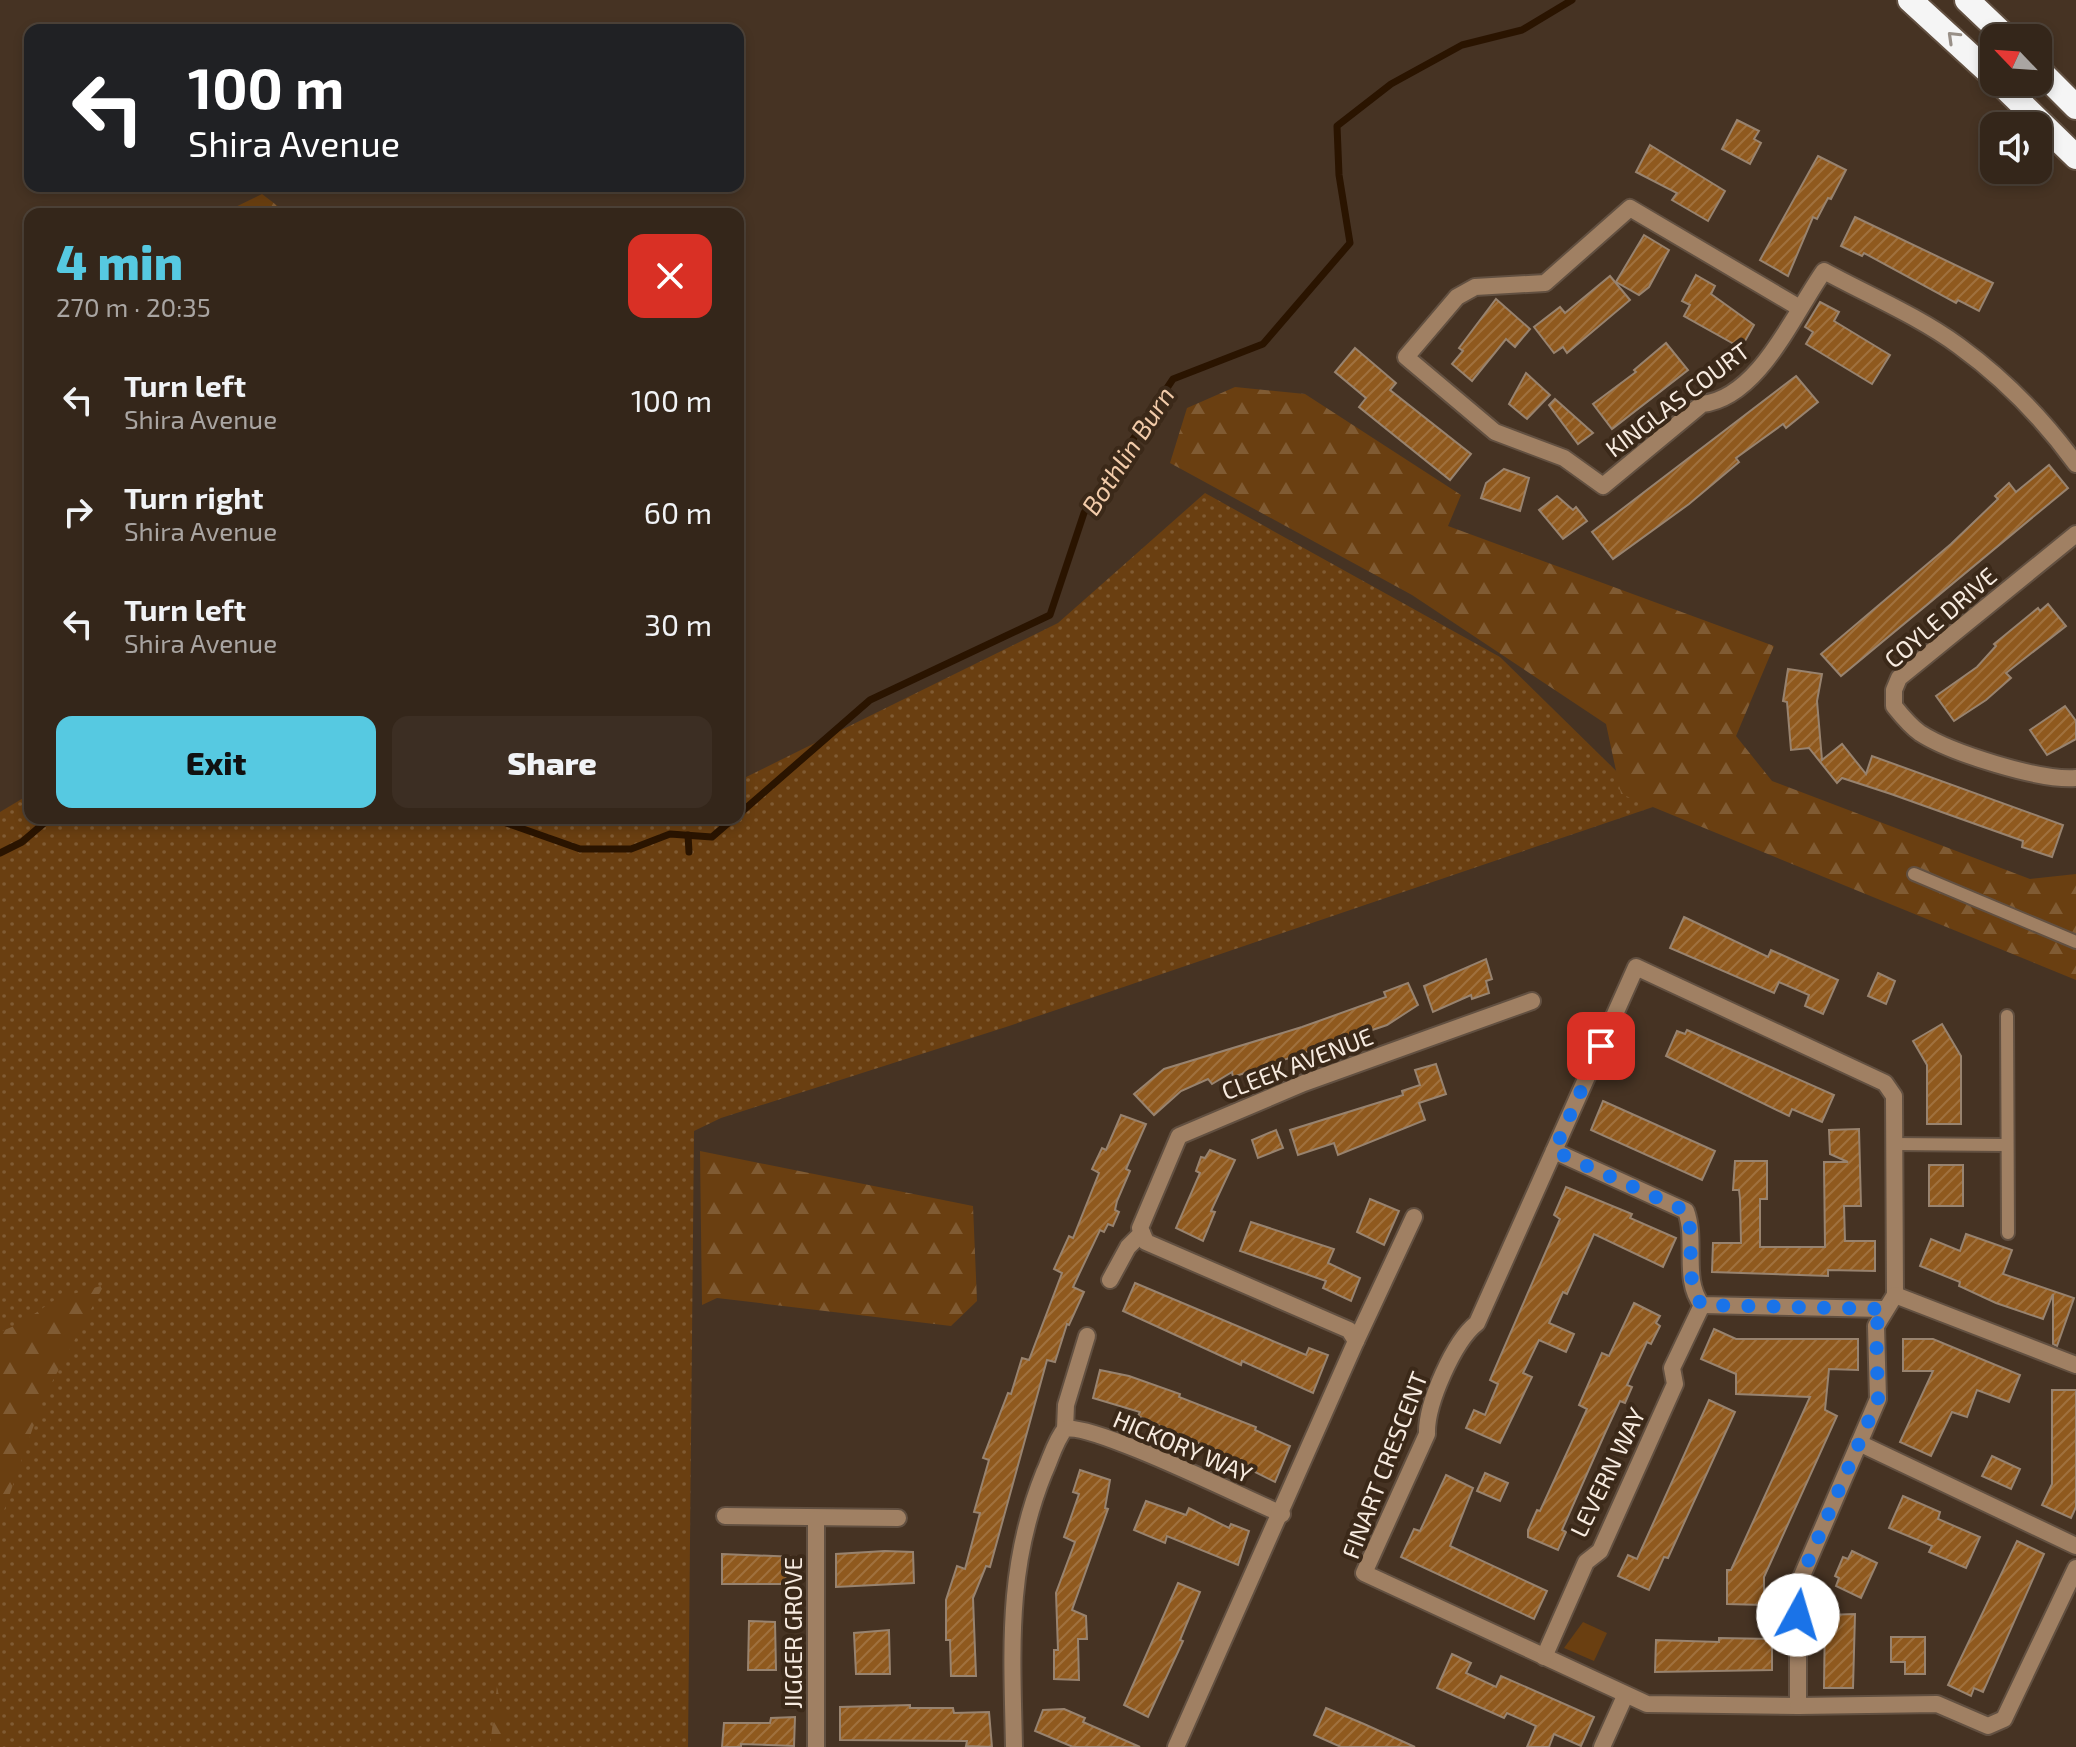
<!DOCTYPE html>
<meta charset="utf-8">
<style>
:root{--surface:#34261a;--page:#3c2e23;--text:#f1f3f6;--muted:#a9a5a2;--line:#4e4339;--accent:#56c9e1}
body{margin:0;font-family:"Exo 2",sans-serif;background:var(--page);color:var(--text);height:100vh;display:flex;flex-direction:column;font-size:30px;white-space:nowrap}
*{box-sizing:border-box;margin:0}
p{font-size:26px;color:var(--muted)}
.icon{flex:none;width:44px;height:44px;fill:none;stroke:currentColor;stroke-width:2;stroke-linecap:round;stroke-linejoin:round}
.map{position:relative;flex:1;overflow:hidden}
.drawer{position:absolute;left:24px;top:208px;width:720px;height:616px;display:flex;flex-direction:column;background:var(--surface);border-radius:16px;box-shadow:0 4px 12px #0003,0 0 0 2px var(--line)}
.drawer>*{flex:none}
.hud{position:absolute;left:24px;top:24px;width:720px;height:168px;border-radius:16px;box-shadow:0 4px 12px #0003,0 0 0 2px var(--line);background:#202124;color:#fff;overflow:hidden}
.needle{width:52px;rotate:295deg}
.fabs{position:absolute;left:1980px;top:24px;display:grid;gap:16px}
.fabs a{display:grid;place-items:center;width:72px;height:72px;border-radius:16px;background:var(--surface);box-shadow:0 4px 12px #0003,0 0 0 2px var(--line);font-size:40px}
.pin{position:absolute;display:grid;place-items:center;width:68px;height:68px;color:#fff;margin:-34px;border-radius:16px;box-shadow:0 4px 12px #0006}
.me{position:absolute;width:88px;margin:-44px;rotate:6deg;stroke-linejoin:round;filter:drop-shadow(0 0 6px #0008)}
.turn{display:flex;align-items:center;gap:28px;height:168px;padding:0 32px;font-size:36px}
.turn .icon{width:104px;height:104px;stroke-width:2.5}
.turn b{display:block;font-size:56px;line-height:68px}
.round{display:grid;place-items:center;flex:none;width:84px;height:84px;border-radius:16px;background:var(--page)}
.summary{display:flex;align-items:center;justify-content:space-between;height:136px;padding:0 32px}
h1{font-size:48px;font-weight:800;line-height:60px;color:var(--accent)}
.cta{display:flex;gap:16px;margin-top:auto;padding:16px 32px}
.cta a{flex:1;height:92px;border-radius:16px;background:var(--accent);color:#111;font-size:32px;font-weight:800;line-height:92px;text-align:center}
.cta a+a{background:var(--page);color:var(--text)}
ul{padding:0;list-style:none}
li{display:flex;align-items:center;gap:24px;height:112px;padding:0 32px}
li div{flex:1}
li b{display:block;font-size:30px}
li em{font-style:normal}
.map>svg:first-child{display:block}
</style>
<div class="map">
<svg width="2076" height="1747" viewBox="0 0 2076 1747">
<defs>
<pattern id="grass-dots" width="8" height="8" patternUnits="userSpaceOnUse" patternTransform="scale(2)"><rect width="8" height="8" fill="#6a3f11"/><path d="M2 2h.1M6 6h.1" fill="none" stroke="#805b33" stroke-width="1.8" stroke-linecap="round"/></pattern>
<pattern id="forest-firs" width="22" height="20" patternUnits="userSpaceOnUse" patternTransform="scale(2)"><rect width="22" height="20" fill="#6a3f11"/><path d="M5 1l3.5 6h-7zM16 11l3.5 6h-7z" fill="#805b33"/></pattern>
<pattern id="building-hatch" width="6" height="6" patternUnits="userSpaceOnUse" patternTransform="scale(2)"><rect width="6" height="6" fill="#8f591e"/><path d="M-1 1l2-2M0 6l6-6M5 7l2-2" fill="none" stroke="#a0713e"/></pattern>
</defs>
<rect width="100%" height="100%" fill="#463323"/>
<path fill="url(#grass-dots)" d="M1205,493l295,164 153,150 -647,220 -285,91 -27,13 -6,616h-688v-935l30,-18v24h596l28,5 10,-5h74v-37l320,-158z"/>
<g fill="url(#forest-firs)">
<path d="M262,194l26,20h-67z"/>
<path d="M1235,387l70,7 156,101 -13,31 326,120 -38,90 36,45 258,98 46,-5v106l-455,-186 -15,-70 -194,-129 -242,-132 17,-55z"/>
<path d="M700,1151l273,55 4,95 -26,25 -234,-28 -15,7z"/>
<path d="M104,1285l-61,114 -43,123v-190l21,-9 35,-24z"/>
<path d="M497,1686l9,47 -2,14h-14z"/>
</g>
<path fill="#6a3f11" d="M1583,1622l24,11 -13,28 -30,-13z"/>
<g fill="none" stroke-linecap="round" stroke-linejoin="round">
<g stroke="#2a1400" stroke-width="7">
<path d="M738,815l132,-115 180,-85 34,-102 89,-134 90,-35 87,-101 -11,-68 -2,-49 54,-42 71,-39 60,-15 50,-30"/>
<path d="M492,818l88,31h51l39,-15 42,3 22,-19"/>
<path d="M688,835l1,17"/>
<path d="M0,853l22,-11 28,-24"/>
</g>
</g>
<g fill="url(#building-hatch)" stroke="#98836f" stroke-width="2">
<path d="M1737,120l22,11 -5,8 7,4 -11,21 -28,-15z"/>
<path d="M1650,145l75,46 -17,30 -36,-21 5,-7 -41,-21z"/>
<path d="M1818,156l28,14 -15,29 -3,-1 -11,21 -4,-2 -25,59 -28,-16z"/>
<path d="M1855,217l138,66 -14,28 -21,-11 -2,3 -92,-50 -2,3 -21,-10z"/>
<path d="M1644,235l25,15 -20,37 -10,8 -23,-13z"/>
<path d="M1696,275l19,11 -4,8 43,31 -13,23 -57,-32 6,-11 -8,-4z"/>
<path d="M1610,276l20,24 -63,53 -4,-6 -9,6 -20,-26 26,-20 5,6z"/>
<path d="M1496,299l34,30 -15,18 -9,-8 -34,42 -20,-17 11,-13 -4,-3z"/>
<path d="M1820,302l19,10 -5,9 56,34 -18,29 -66,-40 7,-12 -8,-5z"/>
<path d="M1666,343l22,27 -76,59 -19,-25 43,-32 -2,-2z"/>
<path d="M1355,348l41,35 -6,7 81,64 -21,26 -91,-73 7,-9 -31,-26z"/>
<path d="M1526,373l24,22 -23,24 -18,-15z"/>
<path d="M1796,376l22,26 -32,26 -3,-4 -47,34 3,4 -50,42 -76,55 -21,-27z"/>
<path d="M1555,399l38,34 -15,11 -29,-39z"/>
<path d="M2049,465l19,23 -227,188 -20,-22 130,-110 47,-45 -3,-3 14,-13 7,9z"/>
<path d="M1504,469l25,9 -9,33 -39,-13 5,-15z"/>
<path d="M1557,496l16,14 3,-3 11,14 -24,18 -24,-29z"/>
<path d="M2048,604l18,22 -60,47 5,5 -25,22 -32,21 -18,-25 41,-29 19,-21 -2,-2 44,-36 2,3z"/>
<path d="M1788,669l34,5 -5,27 5,59 20,-16 24,30 6,-18 191,69 -11,32 -30,-10 1,-6 -132,-47 -49,-16 -5,5 -28,-35 -18,2 -4,-48 -4,-1z"/>
<path d="M2065,706l11,15v18l-29,16 -17,-25z"/>
<path d="M1684,917l84,40 3,-7 67,30 -15,34 -18,-8 4,-11 -30,-13 -5,11 -104,-45z"/>
<path d="M1486,959l6,20 -6,2 3,12 -17,6 -1,-4 -38,17 -9,-26z"/>
<path d="M1878,973l17,8 -9,23 -18,-8z"/>
<path d="M1408,983l10,22 -31,20 -154,52 -1,-5 -20,12 -4,-5 -27,12 -27,24 -20,-21 30,-25 138,-42 84,-30 -2,-5z"/>
<path d="M1942,1024l19,32v68h-34v-59l-14,-24z"/>
<path d="M1687,1030l147,65 -12,27 -30,-13 -3,7 -123,-60 11,-25 8,3z"/>
<path d="M1436,1064l10,30 -27,9 6,17 -87,35 -4,-12 -36,12 -8,-25 113,-35 -1,-4 18,-6 -5,-15z"/>
<path d="M1603,1101l112,50 -13,29 -111,-50z"/>
<path d="M1121,1115l25,9 -20,45 4,2 -13,30 -2,9 4,2 -6,14 -5,-2 -4,8 -4,-2 -27,57 11,5 -15,33 -2,-1 -12,38 -8,-2 -57,207 -4,-1 -13,32 3,78h-25l-1,-36h-4v-40l11,-34 8,3 15,-56 -6,-1 15,-52 -6,-2 25,-65 3,1 11,-36 7,2 33,-87 -8,-4 15,-33 4,2 26,-65 -7,-4 10,-21 4,2z"/>
<path d="M1859,1129l2,77h-17l1,35h30v30l-47,-1v6l-116,-4 1,-29h28l-1,-44 -1,-9h-6l2,-29h32v38h-7v48h65l-1,-85h24l-18,-8 -1,-24z"/>
<path d="M1276,1130l7,18 -25,10 -6,-18z"/>
<path d="M1210,1150l25,10 -24,51 4,1 -12,29 -27,-13 24,-55 -4,-2 5,-14 4,1z"/>
<rect x="1929" y="1165" width="34" height="41"/>
<path d="M1566,1187l66,27 -2,4 46,20 -13,29 -69,-33 -27,60 -4,-2 -14,31 25,11 -8,18 -27,-12 -16,33 9,4 -32,66 -34,-15 8,-18 11,5 13,-31 -8,-4 70,-161 -6,-4z"/>
<path d="M1370,1199l29,12 -15,34 -27,-13z"/>
<path d="M1251,1222l83,27 -6,14 32,15 -9,23 -28,-13 3,-7 -86,-30z"/>
<path d="M1966,1234l46,16 -9,24 71,24 -17,48 -4,-2v-50l-10,25 -47,-16 -37,-17 1,-4 -40,-16 11,-27 29,12z"/>
<path d="M1135,1283l171,72 3,-7 19,7 -15,38 -71,-32 -1,4 -118,-54z"/>
<path d="M1634,1303l26,13 -4,7 4,3 -9,18 -4,-2 -20,43 5,2 -7,16 -5,-2 -14,30 -44,99 4,2 -8,18 -30,-13v-7l9,-20 3,1 47,-102 -8,-4 23,-52 7,3z"/>
<path d="M1714,1329l22,10h122v31l-29,-1 -4,41 12,6 -73,161v28l-37,-1v-34h4l79,-173 -74,-3v-20l-35,-15z"/>
<path d="M1903,1339h30l87,36 -11,27 -32,-12 -10,27 -15,-5 -21,44 -31,-14 33,-71h-30z"/>
<path d="M1100,1370l29,6 51,18 -1,3 77,30 -1,3 35,16 -15,36 -20,-10 1,-3 -118,-53 2,-4 -47,-14z"/>
<path d="M2052,1390h24v117l-5,11 -29,-13 10,-21z"/>
<path d="M1709,1400l26,12 -67,146 -4,-1 -15,33 -31,-14 10,-21 9,4z"/>
<path d="M1992,1456l28,13 -9,20 -29,-13z"/>
<path d="M1080,1470l30,10 -5,28 3,1 -36,101 14,6 1,23h-9l1,41 -25,-1v-29h4l-2,-57 19,-51 -11,-5 15,-43 -6,-2z"/>
<path d="M1485,1473l23,10 -8,18 -23,-10z"/>
<path d="M1446,1475l27,13 -23,58 97,45 -13,28 -133,-62 13,-28 6,2z"/>
<path d="M1903,1496l37,16 -2,7 42,18 -14,31 -37,-16 3,-6 -43,-18z"/>
<path d="M1146,1501l40,14 3,-7 40,20 2,-4 18,7 -11,34 -71,-29 -2,7 -31,-13z"/>
<path d="M2017,1541l27,13 -61,138 -9,-4 -3,8 -23,-11z"/>
<path d="M885,1551l28,1 1,31 -78,4v-33z"/>
<path d="M1852,1551l25,12 -16,35 -25,-12 3,-8 -4,-2 8,-19 5,2z"/>
<path d="M722,1554l75,3v27h-75z"/>
<path d="M1178,1583l22,9 -20,48 3,1 -35,76 -24,-12z"/>
<path d="M1855,1614l-2,74h-29l1,-73z"/>
<path d="M749,1621l26,1 1,48h-28z"/>
<path d="M889,1630l1,44h-34l-2,-41z"/>
<path d="M1891,1637h34v37h-20v-12h-14z"/>
<path d="M1719,1638l53,1v31l-117,2 1,-32 63,2z"/>
<path d="M1452,1654l19,9 -5,10 30,14 5,-11 93,41 -13,29 -27,-12 -5,13h-22l9,-21 -29,-13 -3,5 -67,-30z"/>
<path d="M910,1705v3h43l1,5 35,-1 3,35 -26,-1 1,-5 -127,-1v-33z"/>
<path d="M1326,1708l38,16 51,23h-74l-27,-12z"/>
<path d="M1064,1709l21,9 -2,4 57,25h-67l-38,-16 8,-21z"/>
<path d="M795,1717l-1,29 -53,-2v3h-19l2,-24h46l1,-5z"/>
</g>
<g fill="none" stroke-linecap="round" stroke-linejoin="round">
<defs>
<g id="service">
<path d="M1914,874l162,68"/>
<path d="M2007,1016l1,217"/>
<path d="M1894,1144l112,1"/>
</g>
<g id="minor">
<path d="M1798,307l-168,-99 -85,75 -70,4 -18,10 -51,60 89,75 69,26 39,28 99,-82c57,-6 92,-91 122,-133 44,24 94,45 135,75 44,32 85,74 117,118"/>
<path d="M2076,534l-177,144 -5,12v16c8,10 15,19 26,27 31,20 120,48 156,45"/>
<path d="M1636,967l249,116 9,13 1,199 -19,31 2,73 -80,186v121l-151,-2 -283,-131 63,-139c-1,-30 27,-93 50,-111z"/>
<path d="M1554,1151l132,60c11,30 -4,69 16,94l182,4"/>
<path d="M1110,1280l18,-33 14,-14"/>
<path d="M1895,1295l181,70"/>
<path d="M1356,1341l58,-124"/>
<path d="M1065,1429l1,-24 21,-69"/>
<path d="M1859,1443l217,103"/>
<path d="M725,1516l173,2"/>
<path d="M1544,1657l42,-95 14,-11 75,-167 -3,-16 30,-63"/>
<path d="M1798,1706l139,-2 51,22 16,-7 72,-151"/>
<path d="M816,1747v-228"/>
<path d="M1014,1747c-2,-98 -8,-180 30,-274 7,-15 11,-32 21,-44 27,-7 181,70 217,85"/>
<path d="M1176,1747l180,-406 -7,-11 -203,-88 -6,-14 39,-92 125,-53 228,-82"/>
<path d="M1602,1747l23,-51"/>
</g>
<g id="motorway">
<path d="M1910,0l84,77"/>
<path d="M1967,0l40,38"/>
<path d="M2038,69l38,38"/>
<path d="M1999,82l77,75"/>
</g>
</defs>
<use href="#service" stroke="#625041" stroke-width="16"/>
<use href="#minor" stroke="#625041" stroke-width="20"/>
<use href="#motorway" stroke="#625041" stroke-width="28"/>
<use href="#service" stroke="#a08063" stroke-width="12"/>
<use href="#minor" stroke="#a08063" stroke-width="16"/>
<use href="#motorway" stroke="#f5f5f5" stroke-width="24"/>
</g>
<defs><path id="oneway-chevron" d="M-2-3.5L2.5 0L-2 3.5" fill="none" stroke-width="1.6" stroke-linecap="round" stroke-linejoin="round" transform="scale(2)"/></defs>
<use stroke="#988f87" href="#oneway-chevron" transform="translate(1953 37) rotate(-136)"/>
<g fill="none" stroke-linecap="round" stroke-linejoin="round">
<path stroke="#1a73e8" stroke-width="14" stroke-dasharray="0 25.2" d="M1601,1046l-47,105 132,60c11,30 -4,69 16,94l182,4 -8,17 2,73 -80,186v30"/>
</g>
<g text-anchor="middle" dominant-baseline="central" stroke-width="8" stroke-linejoin="round" paint-order="stroke">
<g font-size="24" fill="#f7ebe0" stroke="#3b2919">
<text transform="translate(1677 399) rotate(-37)">KINGLAS COURT</text>
<text transform="translate(1940 617) rotate(-41)">COYLE DRIVE</text>
<text transform="translate(1297 1063) rotate(-21)">CLEEK AVENUE</text>
<text transform="translate(1183 1446) rotate(23)">HICKORY WAY</text>
<text transform="translate(1384 1465) rotate(-69)">FINART CRESCENT</text>
<text transform="translate(1607 1472) rotate(-64)">LEVERN WAY</text>
<text transform="translate(792 1633) rotate(-90)">JIGGER GROVE</text>
</g>
<g font-size="26" font-style="italic" fill="#f2cba9" stroke="#3b2919">
<text transform="translate(1127 450) rotate(-57)">Bothlin Burn</text>
</g>
</g>
</svg>
<div class="fabs">
<a><svg class="needle" viewBox="-14 -14 28 28"><path d="M0-13l5 13h-10z" fill="#e53935"/><path d="M0 13l5-13h-10z" fill="#a9a5a2"/></svg></a>
<a><svg class="icon" aria-label="sound" viewBox="0 0 24 24"><path d="M4 9h4l5-4v14l-5-4H4zM17 9q2 3 0 6"/></svg></a>
</div>
<div class="pin" style="left:1601px;top:1046px;background:#d93025"><svg class="icon" aria-label="arrive" viewBox="0 0 24 24"><path d="M6 21V4h12l-3 4 3 4H6"/></svg></div>
<svg class="me" style="left:1798px;top:1615px" viewBox="-20 -20 40 40"><circle r="19" fill="#fff"/><path d="M0-13L10 11 0 6-10 11z" fill="#1a73e8"/></svg>
<div class="hud">
<div class="turn"><svg class="icon" aria-label="left" viewBox="0 0 24 24"><path d="M17 20v-9H6M10 6l-5 5 5 5"/></svg><div><b>100 m</b>Shira Avenue</div></div>
</div>
<section class="drawer">
<div class="summary"><div><h1>4 min</h1><p>270 m · 20:35</p></div><a class="round" style="background:#d93025;color:#fff"><svg class="icon" aria-label="close" viewBox="0 0 24 24"><path d="M6 6l12 12M18 6L6 18"/></svg></a></div>
<ul>
<li><svg class="icon" aria-label="left" viewBox="0 0 24 24"><path d="M17 20v-9H6M10 6l-5 5 5 5"/></svg><div><b>Turn left</b><p>Shira Avenue</p></div><em>100 m</em></li>
<li><svg class="icon" aria-label="right" viewBox="0 0 24 24"><path d="M7 20v-9h11M14 6l5 5-5 5"/></svg><div><b>Turn right</b><p>Shira Avenue</p></div><em>60 m</em></li>
<li><svg class="icon" aria-label="left" viewBox="0 0 24 24"><path d="M17 20v-9H6M10 6l-5 5 5 5"/></svg><div><b>Turn left</b><p>Shira Avenue</p></div><em>30 m</em></li>
</ul>
<div class="cta"><a>Exit</a><a>Share</a></div>
</section>
</div>
